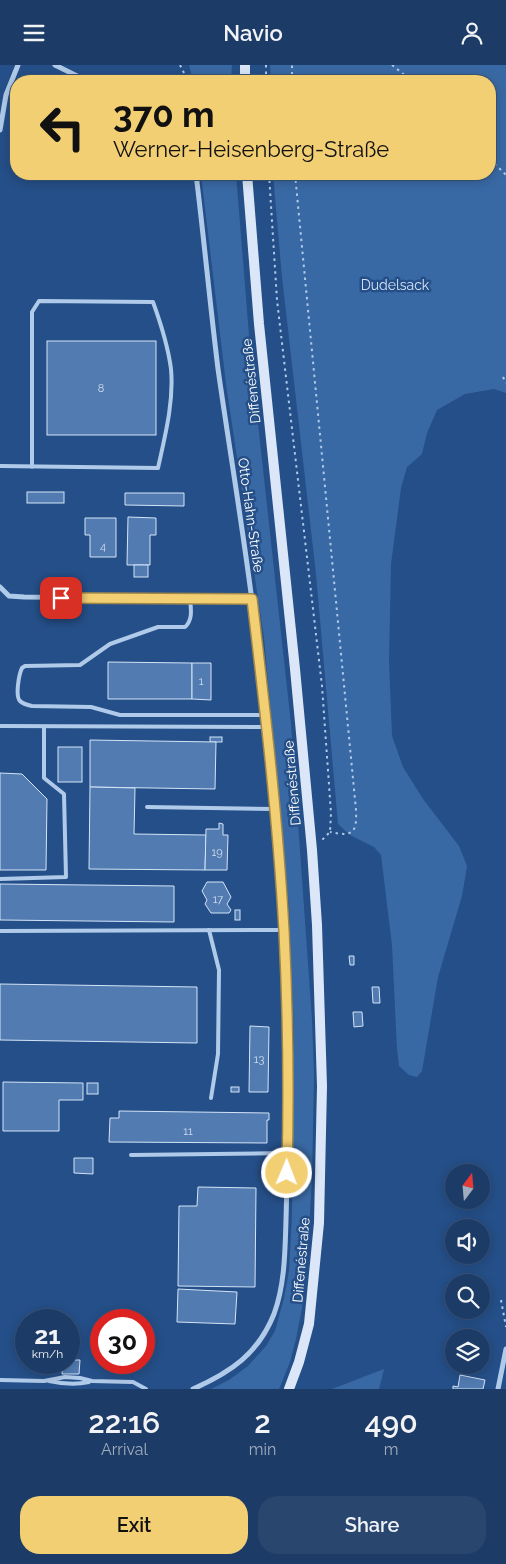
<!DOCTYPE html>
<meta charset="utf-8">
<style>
:root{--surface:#1c3b66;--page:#29466f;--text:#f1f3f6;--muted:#a0adbf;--line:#3a557a;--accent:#f3cf74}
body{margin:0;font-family:Raleway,sans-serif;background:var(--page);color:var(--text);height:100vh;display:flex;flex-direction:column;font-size:19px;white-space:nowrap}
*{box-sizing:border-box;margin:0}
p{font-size:16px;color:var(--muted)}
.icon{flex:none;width:28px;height:28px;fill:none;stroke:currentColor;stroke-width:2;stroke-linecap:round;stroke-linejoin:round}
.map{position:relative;height:1324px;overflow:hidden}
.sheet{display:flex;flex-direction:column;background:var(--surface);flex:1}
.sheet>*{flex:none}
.hud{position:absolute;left:10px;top:10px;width:486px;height:105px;border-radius:20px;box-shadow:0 2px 12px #0003,0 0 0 1px var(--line);background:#f3cf74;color:#111;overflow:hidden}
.needle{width:32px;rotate:16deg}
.buttons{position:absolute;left:445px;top:1099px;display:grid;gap:10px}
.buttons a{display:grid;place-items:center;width:45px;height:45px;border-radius:50%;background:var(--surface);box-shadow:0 2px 12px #0003,0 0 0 1px var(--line);font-size:25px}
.speed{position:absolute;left:15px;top:1244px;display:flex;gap:10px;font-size:25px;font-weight:700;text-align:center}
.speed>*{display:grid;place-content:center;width:65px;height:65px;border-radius:50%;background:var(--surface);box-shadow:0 2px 12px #0003,0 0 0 1px var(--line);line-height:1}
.speed small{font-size:12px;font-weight:400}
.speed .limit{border:8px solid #d22;background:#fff;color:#111}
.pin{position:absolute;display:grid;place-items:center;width:42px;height:42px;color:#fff;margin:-21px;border-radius:10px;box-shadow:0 2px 8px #0006}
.me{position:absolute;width:55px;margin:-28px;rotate:1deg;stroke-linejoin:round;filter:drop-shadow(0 0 4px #0008)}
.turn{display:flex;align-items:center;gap:18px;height:105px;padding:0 20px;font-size:22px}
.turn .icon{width:65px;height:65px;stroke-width:2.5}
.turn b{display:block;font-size:35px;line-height:42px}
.eta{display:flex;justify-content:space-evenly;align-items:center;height:85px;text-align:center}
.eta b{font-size:30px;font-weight:600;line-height:35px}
.action{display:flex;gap:10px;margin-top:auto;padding:10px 20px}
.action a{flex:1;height:58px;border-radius:20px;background:var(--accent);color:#111;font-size:20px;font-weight:600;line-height:58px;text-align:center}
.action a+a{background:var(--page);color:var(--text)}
header{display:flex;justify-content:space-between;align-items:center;height:65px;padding:0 20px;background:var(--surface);font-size:22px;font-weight:600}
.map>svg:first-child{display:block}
</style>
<header><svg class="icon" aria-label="menu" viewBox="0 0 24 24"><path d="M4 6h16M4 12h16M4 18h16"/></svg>Navio<svg class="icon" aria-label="person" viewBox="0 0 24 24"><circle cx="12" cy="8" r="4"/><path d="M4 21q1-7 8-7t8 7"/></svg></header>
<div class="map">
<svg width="506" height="1324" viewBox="0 0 506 1324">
<rect width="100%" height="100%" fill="#254f88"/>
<g fill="#3969a4">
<path d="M189,0h43l-1,16h-38z"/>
<path d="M270,0h236v328l-12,-4 -29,5 -28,16 -10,23 -5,21 -15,13 -6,21 -10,76 -2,97 3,75 11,31 20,32 36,47 8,20 -5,30 -24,81 -16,94 -5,6 -8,-2 -10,-9 -2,-17 -5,-104 -11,-90 -7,-8 -24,-12 -12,-11 -22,-250 -34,-297 -9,-103h217v-93h-219z"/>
<path d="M201,109h35l15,186 40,364 21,296 2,54 -2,105 -4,65 -6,64 -6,31 -6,23 -11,27h-68l18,-9 19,-14 18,-20 9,-15 9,-33 5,-27 3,-55 2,-179 -5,-130 -25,-269 -38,-254z"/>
<path d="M384,1304l-5,20h-47z"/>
</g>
<g fill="#517bb1" stroke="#d4e4f7">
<rect x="47" y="276" width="109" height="94"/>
<rect x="27" y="427" width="37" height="11"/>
<path d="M125,428h59v13l-59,-1z"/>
<path d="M128,452l28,1v17h-6v30h-23z"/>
<path d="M85,453h31v39h-26v-22h-5z"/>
<rect x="134" y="500" width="14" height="12"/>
<path d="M108,597l84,1v36h-84z"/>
<path d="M192,598h19v37l-19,-1z"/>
<rect x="210" y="672" width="12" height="5"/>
<path d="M90,675l126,2 -1,47 -125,-2z"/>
<rect x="58" y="682" width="24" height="35"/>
<path d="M0,708l22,1 25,25 -1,71h-46z"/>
<path d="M90,722l45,1 -1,46 72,1 -1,35 -116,-1z"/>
<path d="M219,758l4,1v11h5l-1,35h-22l1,-41h13z"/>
<path d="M207,817h16l8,15 -4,7 4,6 -2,3h-18l-6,-9 2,-4 -5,-9z"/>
<path d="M0,819l174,2v36l-174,-2z"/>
<rect x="235" y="845" width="5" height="10"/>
<path d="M349,891h5v9h-4z"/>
<path d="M0,919l197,3v56l-197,-3z"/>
<path d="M372,922h7l1,16h-7z"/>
<path d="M353,947h9l1,14 -9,1z"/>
<path d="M250,961l19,1 -1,65h-19z"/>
<path d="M3,1017l80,1v17h-24v31h-56z"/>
<rect x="87" y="1018" width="11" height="11"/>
<rect x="231" y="1022" width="8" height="5"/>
<path d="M119,1046l150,2v7h-2v23l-158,-1 1,-24h9z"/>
<path d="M74,1093h19v16l-19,-1z"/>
<path d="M198,1122l58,1 -1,99 -77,-1 1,-80h18z"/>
<path d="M178,1224l59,3 -2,32 -58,-2z"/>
<path d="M69,1295h11l-1,14h-17l1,-11h6z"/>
<path d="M460,1310l25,5 -2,9h-30v-3l5,1z"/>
</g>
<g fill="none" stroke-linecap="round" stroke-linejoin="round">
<g stroke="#b0cae9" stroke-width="2" stroke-dasharray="2.5 4" stroke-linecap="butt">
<path d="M180,0l8,16"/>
<path d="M266,0v16"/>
<path d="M392,0l20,16"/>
<path d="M292,16v-16"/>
<path d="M490,94l16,16"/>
<path d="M269,109l8,126 45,386 9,127 -1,19 -9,9"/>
<path d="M295,109l61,636c1,23 -3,27 -26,22"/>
<path d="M503,312l3,6"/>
<path d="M501,1235l5,27"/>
</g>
<g stroke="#b0cae9" stroke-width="4">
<path d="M0,401l158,2c7,-32 16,-66 13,-99 -3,-23 -10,-45 -18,-67l-114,-1 -7,11v155"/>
<path d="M190,534c1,10 3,21 -5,28h-27l-48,17 -30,21 -55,1 -3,2c-3,6 -7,28 -2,33 3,3 7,4 12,5l59,1 29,8h146"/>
<path d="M0,661l267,1"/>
<path d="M147,742l128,2"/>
<path d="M0,814l66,-2 -2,-83 -20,-16v-51"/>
<path d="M209,865l10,40 -1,84 -7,44"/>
<path d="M0,866l283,-1"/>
<path d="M131,1090l156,-2"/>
<path d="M0,1315l44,1 21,-4 15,1 12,3 41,1 13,7"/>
<path d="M49,1316c14,3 27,4 40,1"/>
</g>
<g stroke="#b0cae9" stroke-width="5">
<path d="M55,0l32,16"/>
<path d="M0,65l6,-35 12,-30"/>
<path d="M0,522l9,9 15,1 228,2"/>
<path d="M193,1324c38,-17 65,-35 81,-75 11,-30 11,-63 12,-94 1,-32 1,-63 2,-95 3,-175 -14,-351 -36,-524 -10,-78 -23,-155 -34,-232 -8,-65 -14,-130 -22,-195"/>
<path d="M498,1324l8,-40"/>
</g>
<g stroke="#dbe7f8" stroke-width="10">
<path d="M245,16v-16"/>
<path d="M247,109l12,150 36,345 17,181 5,75 5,161 -3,137 -10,101 -10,38 -10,27"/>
</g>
</g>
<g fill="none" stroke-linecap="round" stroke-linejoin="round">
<defs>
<path id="route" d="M61,533l191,1c13,110 26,221 32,332 4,80 5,161 3,242"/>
</defs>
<use href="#route" stroke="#9e874b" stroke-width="12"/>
<use href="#route" stroke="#f3cf74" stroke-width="9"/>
</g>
<g text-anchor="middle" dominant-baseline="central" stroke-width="5" stroke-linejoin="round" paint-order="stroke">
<g font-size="11" fill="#d4deec">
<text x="101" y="323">8</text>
<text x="103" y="481">4</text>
<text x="201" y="616">1</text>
<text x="217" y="787">19</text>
<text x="218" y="834">17</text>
<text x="259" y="994">13</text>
<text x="188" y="1066">11</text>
</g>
<g font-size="14" fill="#d4e4f7" stroke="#254f88">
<text x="395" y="220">Dudelsack</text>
</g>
<g font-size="14" fill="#fff" stroke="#254f88">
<text transform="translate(251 316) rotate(-96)">Diffenéstraße</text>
<text transform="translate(251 450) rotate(82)">Otto-Hahn-Straße</text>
<text transform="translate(292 718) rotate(-95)">Diffenéstraße</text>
<text transform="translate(301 1195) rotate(-85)">Diffenéstraße</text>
</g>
</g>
</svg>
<div class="buttons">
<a><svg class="needle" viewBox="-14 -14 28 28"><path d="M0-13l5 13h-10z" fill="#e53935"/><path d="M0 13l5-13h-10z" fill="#a0adbf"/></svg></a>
<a><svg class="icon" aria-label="sound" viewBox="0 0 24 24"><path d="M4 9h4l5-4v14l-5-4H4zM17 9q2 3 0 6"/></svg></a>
<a><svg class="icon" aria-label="search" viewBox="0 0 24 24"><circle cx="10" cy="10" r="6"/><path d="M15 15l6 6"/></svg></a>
<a><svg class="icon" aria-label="layers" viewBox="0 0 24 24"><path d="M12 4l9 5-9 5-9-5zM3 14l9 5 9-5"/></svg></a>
</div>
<div class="speed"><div>21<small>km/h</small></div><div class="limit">30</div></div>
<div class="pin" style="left:61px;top:533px;background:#d93025"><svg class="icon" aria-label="arrive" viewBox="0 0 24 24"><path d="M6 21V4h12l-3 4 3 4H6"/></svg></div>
<svg class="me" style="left:287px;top:1108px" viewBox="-20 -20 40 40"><circle r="17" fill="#f3cf74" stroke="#fff" stroke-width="3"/><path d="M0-11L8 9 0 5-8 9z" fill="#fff"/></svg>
<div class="hud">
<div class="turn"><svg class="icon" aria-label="left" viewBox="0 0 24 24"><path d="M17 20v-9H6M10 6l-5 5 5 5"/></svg><div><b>370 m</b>Werner-Heisenberg-Straße</div></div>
</div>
</div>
<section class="sheet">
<div class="eta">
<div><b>22:16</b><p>Arrival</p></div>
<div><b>2</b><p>min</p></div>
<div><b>490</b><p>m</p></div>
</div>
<div class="action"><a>Exit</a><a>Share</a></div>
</section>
